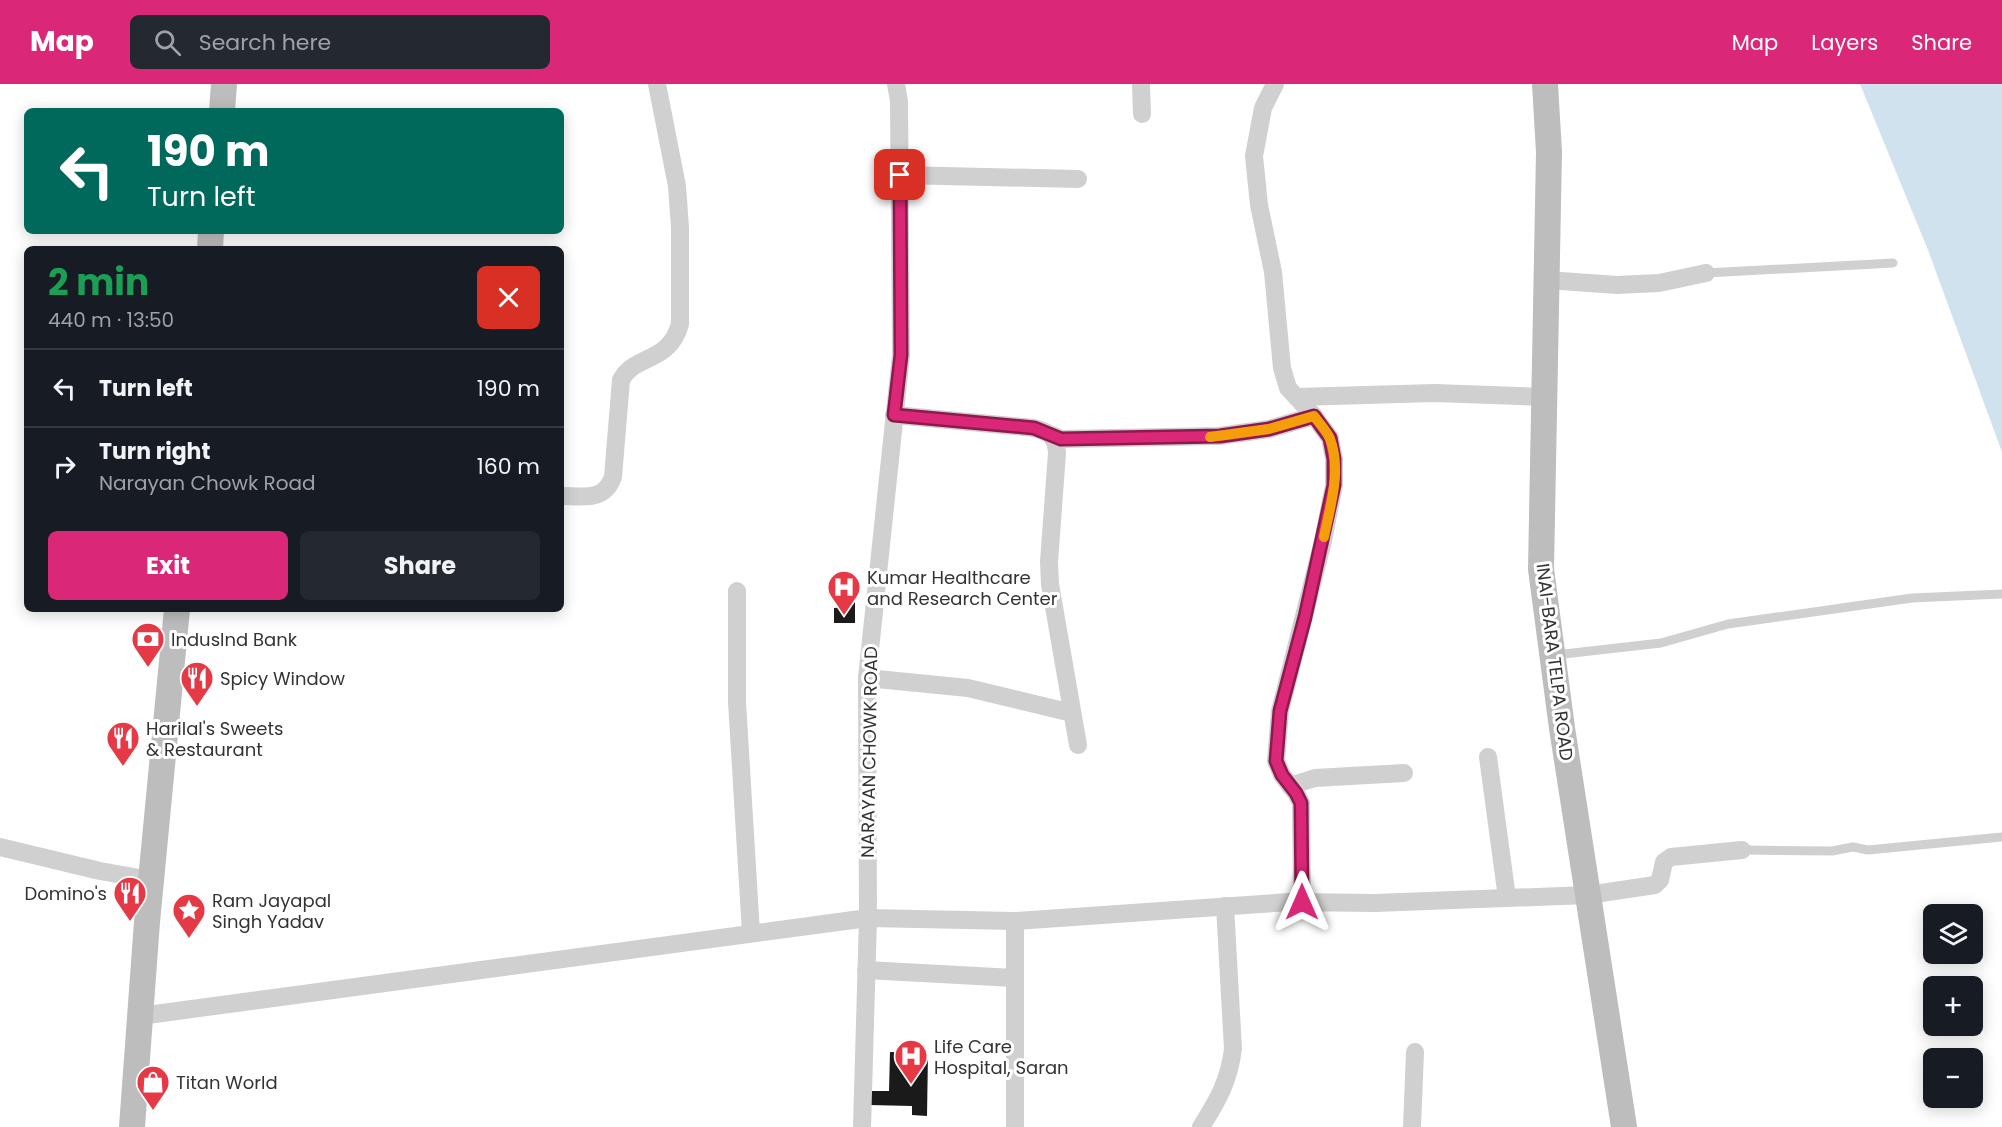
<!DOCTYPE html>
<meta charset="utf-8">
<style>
:root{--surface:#171b24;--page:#242831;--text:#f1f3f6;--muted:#9ea1a6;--line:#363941;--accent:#db2777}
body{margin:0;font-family:Poppins,sans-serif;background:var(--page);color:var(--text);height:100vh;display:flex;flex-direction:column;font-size:22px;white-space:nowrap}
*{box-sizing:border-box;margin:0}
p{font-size:20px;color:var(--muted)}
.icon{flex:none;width:33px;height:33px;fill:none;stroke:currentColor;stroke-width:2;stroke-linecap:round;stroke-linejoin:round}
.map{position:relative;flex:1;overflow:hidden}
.sheet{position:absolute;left:24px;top:162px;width:540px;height:366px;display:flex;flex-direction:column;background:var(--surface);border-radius:9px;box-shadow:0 3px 15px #0003}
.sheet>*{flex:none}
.hud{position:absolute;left:24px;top:24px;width:540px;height:126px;border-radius:9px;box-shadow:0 3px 15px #0003;background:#00695c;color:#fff;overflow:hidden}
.controls{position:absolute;left:1923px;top:820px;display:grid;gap:12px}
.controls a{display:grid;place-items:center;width:60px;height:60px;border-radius:9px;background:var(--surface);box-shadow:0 3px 15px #0003;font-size:30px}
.pin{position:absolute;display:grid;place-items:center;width:51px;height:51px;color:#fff;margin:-26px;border-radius:12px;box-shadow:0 3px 9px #0006}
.me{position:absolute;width:66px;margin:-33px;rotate:0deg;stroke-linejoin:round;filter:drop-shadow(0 0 4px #0008)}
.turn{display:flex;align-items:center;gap:21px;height:126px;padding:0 24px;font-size:27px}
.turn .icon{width:78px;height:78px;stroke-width:2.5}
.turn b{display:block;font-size:42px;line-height:51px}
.round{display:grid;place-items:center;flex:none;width:63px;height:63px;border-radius:9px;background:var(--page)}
.head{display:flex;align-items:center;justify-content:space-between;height:102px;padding:0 24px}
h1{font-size:36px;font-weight:700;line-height:45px;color:#1e9e55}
.button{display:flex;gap:12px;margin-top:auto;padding:12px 24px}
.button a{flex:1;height:69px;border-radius:9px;background:var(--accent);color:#fff;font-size:24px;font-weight:700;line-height:69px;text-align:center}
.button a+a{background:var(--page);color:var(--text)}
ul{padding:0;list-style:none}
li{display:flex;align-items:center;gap:18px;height:78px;padding:0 24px;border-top:2px solid var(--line)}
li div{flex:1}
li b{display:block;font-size:22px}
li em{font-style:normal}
header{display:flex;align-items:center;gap:36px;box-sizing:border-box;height:84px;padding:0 30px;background:var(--accent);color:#fff}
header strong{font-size:28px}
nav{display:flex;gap:33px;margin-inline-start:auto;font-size:21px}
.search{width:420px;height:54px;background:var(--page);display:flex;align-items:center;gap:15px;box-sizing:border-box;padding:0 21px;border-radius:9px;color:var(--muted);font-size:22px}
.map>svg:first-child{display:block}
</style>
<header>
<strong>Map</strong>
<div class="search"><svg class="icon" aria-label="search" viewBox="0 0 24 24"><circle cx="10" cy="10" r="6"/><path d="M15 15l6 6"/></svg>Search here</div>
<nav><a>Map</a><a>Layers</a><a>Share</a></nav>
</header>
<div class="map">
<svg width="2002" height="1043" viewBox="0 0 2002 1043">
<rect width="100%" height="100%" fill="#fff"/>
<path fill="#cfe2ee" d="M1860,0h142v368l-74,-202z"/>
<g fill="#1a1a1a">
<path d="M845,498h10v41h-21v-15l11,-1z"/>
<path d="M890,968l38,1 -1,63 -15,-1v-9l-43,-1v-14h20z"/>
</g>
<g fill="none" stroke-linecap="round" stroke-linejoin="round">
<g stroke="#d0d0d0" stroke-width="9">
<path d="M1706,189l187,-10"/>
<path d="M1555,571l106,-12 67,-19 184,-26 90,-4"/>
<path d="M1742,766l90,1 21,-4 15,3 134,-13"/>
</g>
<g stroke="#d0d0d0" stroke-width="18">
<path d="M1141,0l1,30"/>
<path d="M1275,0l-12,24 -9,48 5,49 14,67 9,96 6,20 26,28 16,22 4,21v26l-11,56 -43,170 -4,50 6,14 14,18 5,10 1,99"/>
<path d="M900,91l178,4"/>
<path d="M1547,196l70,5 42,-2 47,-10"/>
<path d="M1297,313l138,-4 109,4"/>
<path d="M894,331l140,13c16,4 22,9 23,25l-8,109 1,22 28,161"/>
<path d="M1052,351l9,4 158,-3 50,-7 45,-13"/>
<path d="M561,412c22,0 43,6 52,-19l8,-97c13,-26 48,-16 59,-56v-96l-3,-42 -20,-102"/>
<path d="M737,507v111l14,231"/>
<path d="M867,594l101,10 104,25"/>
<path d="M1488,673l19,141"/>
<path d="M1290,702l25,-8 89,-5"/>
<path d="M0,763l100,24 51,9"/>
<path d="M866,886l148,8"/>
<path d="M140,932l728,-98 147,3 274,-19 86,1 213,-8 67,-10 5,-5 4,-18 7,-5 71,-7"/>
<path d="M862,1043l6,-209 -1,-240 34,-323 -2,-254 -3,-17"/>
<path d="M1015,1043v-206"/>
<path d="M1201,1043c17,-27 28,-46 32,-78l-8,-143"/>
<path d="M1412,1043l3,-75"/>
</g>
<g stroke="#bdbdbd" stroke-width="26">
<path d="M1545,0l4,68 -8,417 21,159 62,399"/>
<path d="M222,27l2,-27"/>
<path d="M210,165l1,-18"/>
<path d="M132,1043l15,-205 30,-313"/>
</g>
</g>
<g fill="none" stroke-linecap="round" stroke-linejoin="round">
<defs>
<path id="route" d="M900,91l1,180 -7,60 140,13 27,11 159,-3 49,-7 45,-13 16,22 4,21v26l-29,132 -25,94 -4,50 6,14 14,18 5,10 1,99"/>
</defs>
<use href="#route" stroke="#8e194d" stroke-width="15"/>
<use href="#route" stroke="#db2777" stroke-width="10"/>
<path stroke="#f59e0b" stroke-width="10" d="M1210,353l59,-8 45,-13c5,7 13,15 16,23 12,32 0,67 -6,98"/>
</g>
<defs>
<symbol id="hospital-pin" viewBox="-11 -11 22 30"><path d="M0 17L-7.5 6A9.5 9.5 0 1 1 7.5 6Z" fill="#e63946" stroke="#fff"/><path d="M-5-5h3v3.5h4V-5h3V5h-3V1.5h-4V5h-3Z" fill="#fff"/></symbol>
<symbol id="bank-pin" viewBox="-11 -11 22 30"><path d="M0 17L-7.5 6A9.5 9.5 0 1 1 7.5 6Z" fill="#e63946" stroke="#fff"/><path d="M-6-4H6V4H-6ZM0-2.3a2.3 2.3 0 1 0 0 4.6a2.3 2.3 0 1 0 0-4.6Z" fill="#fff"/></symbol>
<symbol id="restaurant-pin" viewBox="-11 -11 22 30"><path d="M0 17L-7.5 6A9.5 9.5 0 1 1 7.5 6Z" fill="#e63946" stroke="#fff"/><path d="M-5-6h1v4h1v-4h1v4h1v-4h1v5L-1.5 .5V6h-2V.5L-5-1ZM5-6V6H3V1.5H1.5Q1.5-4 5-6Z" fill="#fff"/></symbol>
<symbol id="sight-pin" viewBox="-11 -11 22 30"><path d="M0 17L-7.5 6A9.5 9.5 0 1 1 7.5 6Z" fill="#e63946" stroke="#fff"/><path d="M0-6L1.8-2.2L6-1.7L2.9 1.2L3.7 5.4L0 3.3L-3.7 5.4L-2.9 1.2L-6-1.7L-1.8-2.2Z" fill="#fff"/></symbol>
<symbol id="shop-pin" viewBox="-11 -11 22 30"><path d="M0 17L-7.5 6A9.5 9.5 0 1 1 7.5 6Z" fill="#e63946" stroke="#fff"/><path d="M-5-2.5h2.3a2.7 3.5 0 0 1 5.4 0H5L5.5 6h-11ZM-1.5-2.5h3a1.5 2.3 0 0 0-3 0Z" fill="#fff"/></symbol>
</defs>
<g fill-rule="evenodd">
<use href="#hospital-pin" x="825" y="484" width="38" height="52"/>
<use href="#bank-pin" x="129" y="536" width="38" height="52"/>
<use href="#restaurant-pin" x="178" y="575" width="38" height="52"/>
<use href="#restaurant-pin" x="104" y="635" width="38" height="52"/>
<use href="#restaurant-pin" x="111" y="790" width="38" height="52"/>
<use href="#sight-pin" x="170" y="807" width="38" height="52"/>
<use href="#hospital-pin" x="892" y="953" width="38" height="52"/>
<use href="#shop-pin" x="134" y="979" width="38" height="52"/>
</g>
<g text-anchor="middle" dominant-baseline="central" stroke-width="6" stroke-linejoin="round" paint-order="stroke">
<g font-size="18" fill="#333" stroke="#fff" text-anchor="start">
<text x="867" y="493">Kumar Healthcare<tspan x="867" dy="21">and Research Center</tspan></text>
<text x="171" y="555">IndusInd Bank</text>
<text x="220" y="594">Spicy Window</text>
<text x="146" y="644">Harilal's Sweets<tspan x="146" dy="21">&amp; Restaurant</tspan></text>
<text x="107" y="809" text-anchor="end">Domino's</text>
<text x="212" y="816">Ram Jayapal<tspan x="212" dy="21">Singh Yadav</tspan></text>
<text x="934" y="962">Life Care<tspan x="934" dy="21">Hospital, Saran</tspan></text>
<text x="176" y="998">Titan World</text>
</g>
<g font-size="18" fill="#333" stroke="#fff">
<text transform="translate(1555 578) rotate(83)">INAI-BARA TELPA ROAD</text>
<text transform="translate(869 668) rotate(-89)">NARAYAN CHOWK ROAD</text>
</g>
</g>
</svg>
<div class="controls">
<a><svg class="icon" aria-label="layers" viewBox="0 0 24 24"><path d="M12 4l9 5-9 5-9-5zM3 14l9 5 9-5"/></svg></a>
<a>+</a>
<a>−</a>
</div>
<div class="pin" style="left:900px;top:91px;background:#d93025"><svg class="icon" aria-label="arrive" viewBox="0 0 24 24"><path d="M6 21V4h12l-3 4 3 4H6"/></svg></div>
<svg class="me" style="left:1302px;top:818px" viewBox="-20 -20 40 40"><path d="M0-17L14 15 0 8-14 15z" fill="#db2777" stroke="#fff" stroke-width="4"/></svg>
<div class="hud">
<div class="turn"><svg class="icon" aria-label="left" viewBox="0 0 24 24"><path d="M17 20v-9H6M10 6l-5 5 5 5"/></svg><div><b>190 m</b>Turn left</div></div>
</div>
<section class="sheet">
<div class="head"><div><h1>2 min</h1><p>440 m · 13:50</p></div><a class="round" style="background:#d93025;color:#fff"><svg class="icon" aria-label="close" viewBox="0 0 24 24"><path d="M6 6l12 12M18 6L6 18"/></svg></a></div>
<ul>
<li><svg class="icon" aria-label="left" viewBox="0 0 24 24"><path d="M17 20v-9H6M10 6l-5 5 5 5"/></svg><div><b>Turn left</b></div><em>190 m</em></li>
<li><svg class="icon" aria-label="right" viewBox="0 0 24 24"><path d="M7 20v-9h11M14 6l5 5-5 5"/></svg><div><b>Turn right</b><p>Narayan Chowk Road</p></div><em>160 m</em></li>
</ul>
<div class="button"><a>Exit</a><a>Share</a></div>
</section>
</div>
